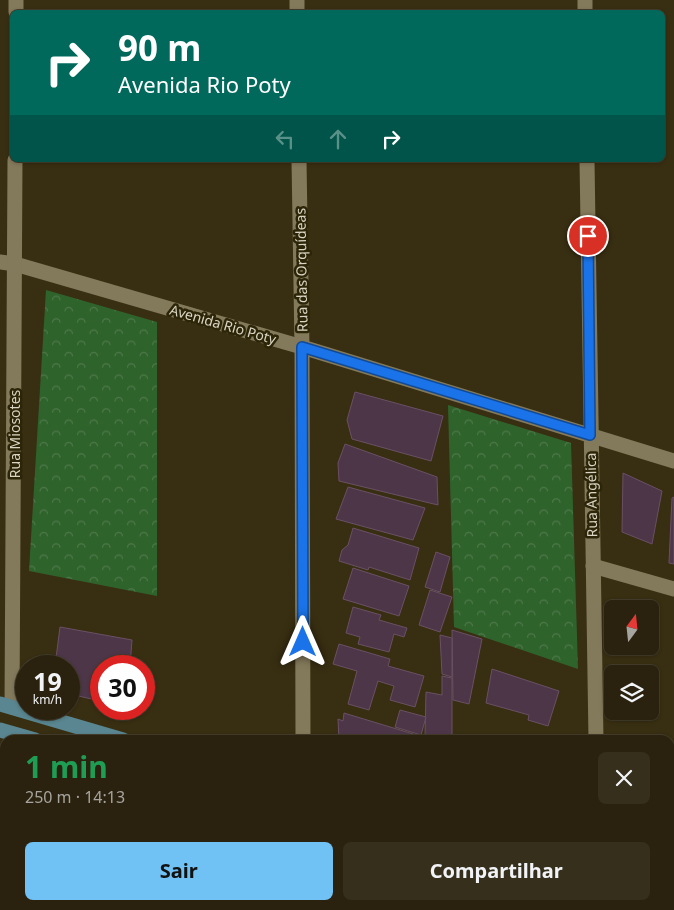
<!DOCTYPE html>
<html lang="pt">
<meta charset="utf-8">
<style>
:root{--surface:#2a220e;--page:#362f1c;--text:#f1f3f6;--muted:#a5a49e;--line:#463f2e;--accent:#70c1f4}
body{margin:0;font-family:"Noto Sans",sans-serif;background:var(--page);color:var(--text);height:100vh;display:flex;flex-direction:column;font-size:19px;white-space:nowrap}
*{box-sizing:border-box;margin:0}
p{font-size:16px;color:var(--muted)}
.icon{flex:none;width:28px;height:28px;fill:none;stroke:currentColor;stroke-width:2;stroke-linecap:round;stroke-linejoin:round}
.map{position:relative;flex:1;overflow:hidden}
.details{position:absolute;left:0px;top:735px;width:675px;height:175px;display:flex;flex-direction:column;background:var(--surface);border-radius:15px 15px 0 0;box-shadow:0 1px 4px #0004,0 0 0 1px var(--line)}
.details>*{flex:none}
.guide{position:absolute;left:10px;top:10px;width:655px;height:152px;border-radius:8px;box-shadow:0 1px 4px #0004,0 0 0 1px var(--line);background:#00695c;color:#fff;overflow:hidden}
.needle{width:32px;rotate:15deg}
.buttons{position:absolute;left:604px;top:600px;display:grid;gap:10px}
.buttons a{display:grid;place-items:center;width:55px;height:55px;border-radius:8px;background:var(--surface);box-shadow:0 1px 4px #0004,0 0 0 1px var(--line);font-size:25px}
.speed{position:absolute;left:15px;top:655px;display:flex;gap:10px;font-size:25px;font-weight:700;text-align:center}
.speed>*{display:grid;place-content:center;width:65px;height:65px;border-radius:50%;background:var(--surface);box-shadow:0 1px 4px #0004,0 0 0 1px var(--line);line-height:1}
.speed small{font-size:12px;font-weight:400}
.speed .limit{border:8px solid #d22;background:#fff;color:#111}
.pin{position:absolute;display:grid;place-items:center;width:42px;height:42px;color:#fff;margin:-21px;border:2px solid #fff;border-radius:50%;box-shadow:0 1px 5px #0007}
.me{position:absolute;width:55px;margin:-28px;rotate:0deg;stroke-linejoin:round;filter:drop-shadow(0 0 4px #0008)}
.turn{display:flex;align-items:center;gap:18px;height:105px;padding:0 25px;font-size:22px}
.turn .icon{width:65px;height:65px;stroke-width:2.5}
.turn b{display:block;font-size:35px;line-height:42px}
.lanes{display:flex;align-items:center;height:48px;padding:0 25px;background:#0003;justify-content:center;gap:25px;direction:ltr}
.lanes .off{opacity:.35}
.round{display:grid;place-items:center;flex:none;width:52px;height:52px;border-radius:8px;background:var(--page)}
.head{display:flex;align-items:center;justify-content:space-between;height:85px;padding:0 25px}
h1{font-size:30px;font-weight:700;line-height:38px;color:#1e9e55}
.action{display:flex;gap:10px;margin-top:auto;padding:10px 25px}
.action a{flex:1;height:58px;border-radius:8px;background:var(--accent);color:#111;font-size:20px;font-weight:700;line-height:58px;text-align:center}
.action a+a{background:var(--page);color:var(--text)}
.map>svg:first-child{display:block}
</style>
<div class="map">
<svg width="674" height="910" viewBox="0 0 674 910">
<defs>
<pattern id="forest-crowns" width="20" height="18" patternUnits="userSpaceOnUse" patternTransform="scale(1.25)"><rect width="20" height="18" fill="#2f632c"/><path d="M2 6a3 3 0 1 1 6 0M12 15a3 3 0 1 1 6 0" fill="none" stroke="#4d7849"/></pattern>
</defs>
<rect width="100%" height="100%" fill="#382e12"/>
<g fill="url(#forest-crowns)">
<path d="M46,290l111,32v274l-128,-25z"/>
<path d="M448,405l123,38 7,226 -124,-42z"/>
</g>
<g fill="#4e3649" stroke="#695064">
<path d="M355,392l88,24 -12,45 -79,-22 -5,-19z"/>
<path d="M345,444l92,33 1,28 -99,-24 -1,-18z"/>
<path d="M623,473l39,18 -10,53 -30,-12z"/>
<path d="M348,487l77,21 -12,32 -77,-21z"/>
<path d="M674,497v67l-5,-1 3,-65z"/>
<path d="M353,528l66,20 -9,32 -41,-13 -1,3 -29,-9 3,-11 6,-5z"/>
<path d="M436,552l14,5 -10,35 -15,-5z"/>
<path d="M353,568l56,18 -10,30 -56,-17z"/>
<path d="M430,590l22,7 -12,35 -21,-7z"/>
<path d="M353,607l28,8 -2,5 28,8 -3,9 -10,-3 -5,18 -31,-8 2,-7 -14,-4z"/>
<path d="M60,627l72,13 -2,26h-29v35l-32,-7v-28h-14z"/>
<path d="M452,630l30,9 -13,65 -16,-4z"/>
<path d="M440,635l12,3v39l-10,-3z"/>
<path d="M339,644l51,15 -2,7 36,10 -9,31 -25,-7 4,-14 -16,-5 -9,29 -21,-6 9,-33 -24,-7z"/>
<path d="M492,669l67,22 -11,35 -20,-6 1,-5 -43,-12z"/>
<path d="M442,676l10,2v62h-14l-13,-4 1,-44 16,3z"/>
<path d="M400,710l26,7 -5,18 -26,-8z"/>
<path d="M344,713l89,27h-94l-1,-21 5,2z"/>
<path d="M229,905h20l-1,3 23,2h-48v-4l6,1z"/>
<path d="M339,905h36l-1,5h-36z"/>
<rect x="378" y="905" width="13" height="5"/>
<rect x="395" y="905" width="33" height="5"/>
<rect x="431" y="905" width="48" height="5"/>
</g>
<g fill="none" stroke-linecap="round" stroke-linejoin="round">
<g stroke="#83795b" stroke-width="15">
<path d="M297,0v12"/>
<path d="M585,0v12"/>
<path d="M16,12v-12"/>
<path d="M299,160l3,187 1,393"/>
<path d="M587,160l9,580"/>
<path d="M0,262l15,2 287,83 372,114"/>
<path d="M593,566l81,23"/>
<path d="M12,707l3,-547"/>
<path d="M303,905v5"/>
<path d="M10,910v-5"/>
</g>
<g stroke="#598690" stroke-width="15">
<path d="M0,704l123,36"/>
<path d="M0,730l35,10"/>
<path d="M670,902l4,1"/>
<path d="M579,905l16,5"/>
</g>
</g>
<g fill="none" stroke-linecap="round" stroke-linejoin="round">
<defs>
<path id="route" d="M303,642l-1,-295 288,88 -2,-199"/>
</defs>
<use href="#route" stroke="#114b97" stroke-width="12"/>
<use href="#route" stroke="#1a73e8" stroke-width="9"/>
</g>
<g text-anchor="middle" dominant-baseline="central" stroke-width="5" stroke-linejoin="round" paint-order="stroke">
<g font-size="14" fill="#d9d4c3" stroke="#2d2508">
<text transform="translate(301 270) rotate(-91)">Rua das Orquídeas</text>
<text transform="translate(223 324) rotate(16)">Avenida Rio Poty</text>
<text transform="translate(14 434) rotate(-90)">Rua Miosotes</text>
<text transform="translate(591 495) rotate(-91)">Rua Angélica</text>
</g>
</g>
</svg>
<div class="buttons">
<a><svg class="needle" viewBox="-14 -14 28 28"><path d="M0-13l5 13h-10z" fill="#e53935"/><path d="M0 13l5-13h-10z" fill="#a5a49e"/></svg></a>
<a><svg class="icon" aria-label="layers" viewBox="0 0 24 24"><path d="M12 4l9 5-9 5-9-5zM3 14l9 5 9-5"/></svg></a>
</div>
<div class="speed"><div>19<small>km/h</small></div><div class="limit">30</div></div>
<div class="pin" style="left:588px;top:236px;background:#d93025"><svg class="icon" aria-label="arrive" viewBox="0 0 24 24"><path d="M6 21V4h12l-3 4 3 4H6"/></svg></div>
<svg class="me" style="left:303px;top:642px" viewBox="-20 -20 40 40"><path d="M0-17L14 15 0 8-14 15z" fill="#1a73e8" stroke="#fff" stroke-width="4"/></svg>
<div class="guide">
<div class="turn"><svg class="icon" aria-label="right" viewBox="0 0 24 24"><path d="M7 20v-9h11M14 6l5 5-5 5"/></svg><div><b>90 m</b>Avenida Rio Poty</div></div>
<div class="lanes"><svg class="icon off" aria-label="left" viewBox="0 0 24 24"><path d="M17 20v-9H6M10 6l-5 5 5 5"/></svg><svg class="icon off" aria-label="ahead" viewBox="0 0 24 24"><path d="M12 20V5M6 11l6-6 6 6"/></svg><svg class="icon" aria-label="right" viewBox="0 0 24 24"><path d="M7 20v-9h11M14 6l5 5-5 5"/></svg></div>
</div>
<section class="details">
<div class="head"><div><h1>1 min</h1><p>250 m · 14:13</p></div><a class="round"><svg class="icon" aria-label="close" viewBox="0 0 24 24"><path d="M6 6l12 12M18 6L6 18"/></svg></a></div>
<div class="action"><a>Sair</a><a>Compartilhar</a></div>
</section>
</div>
